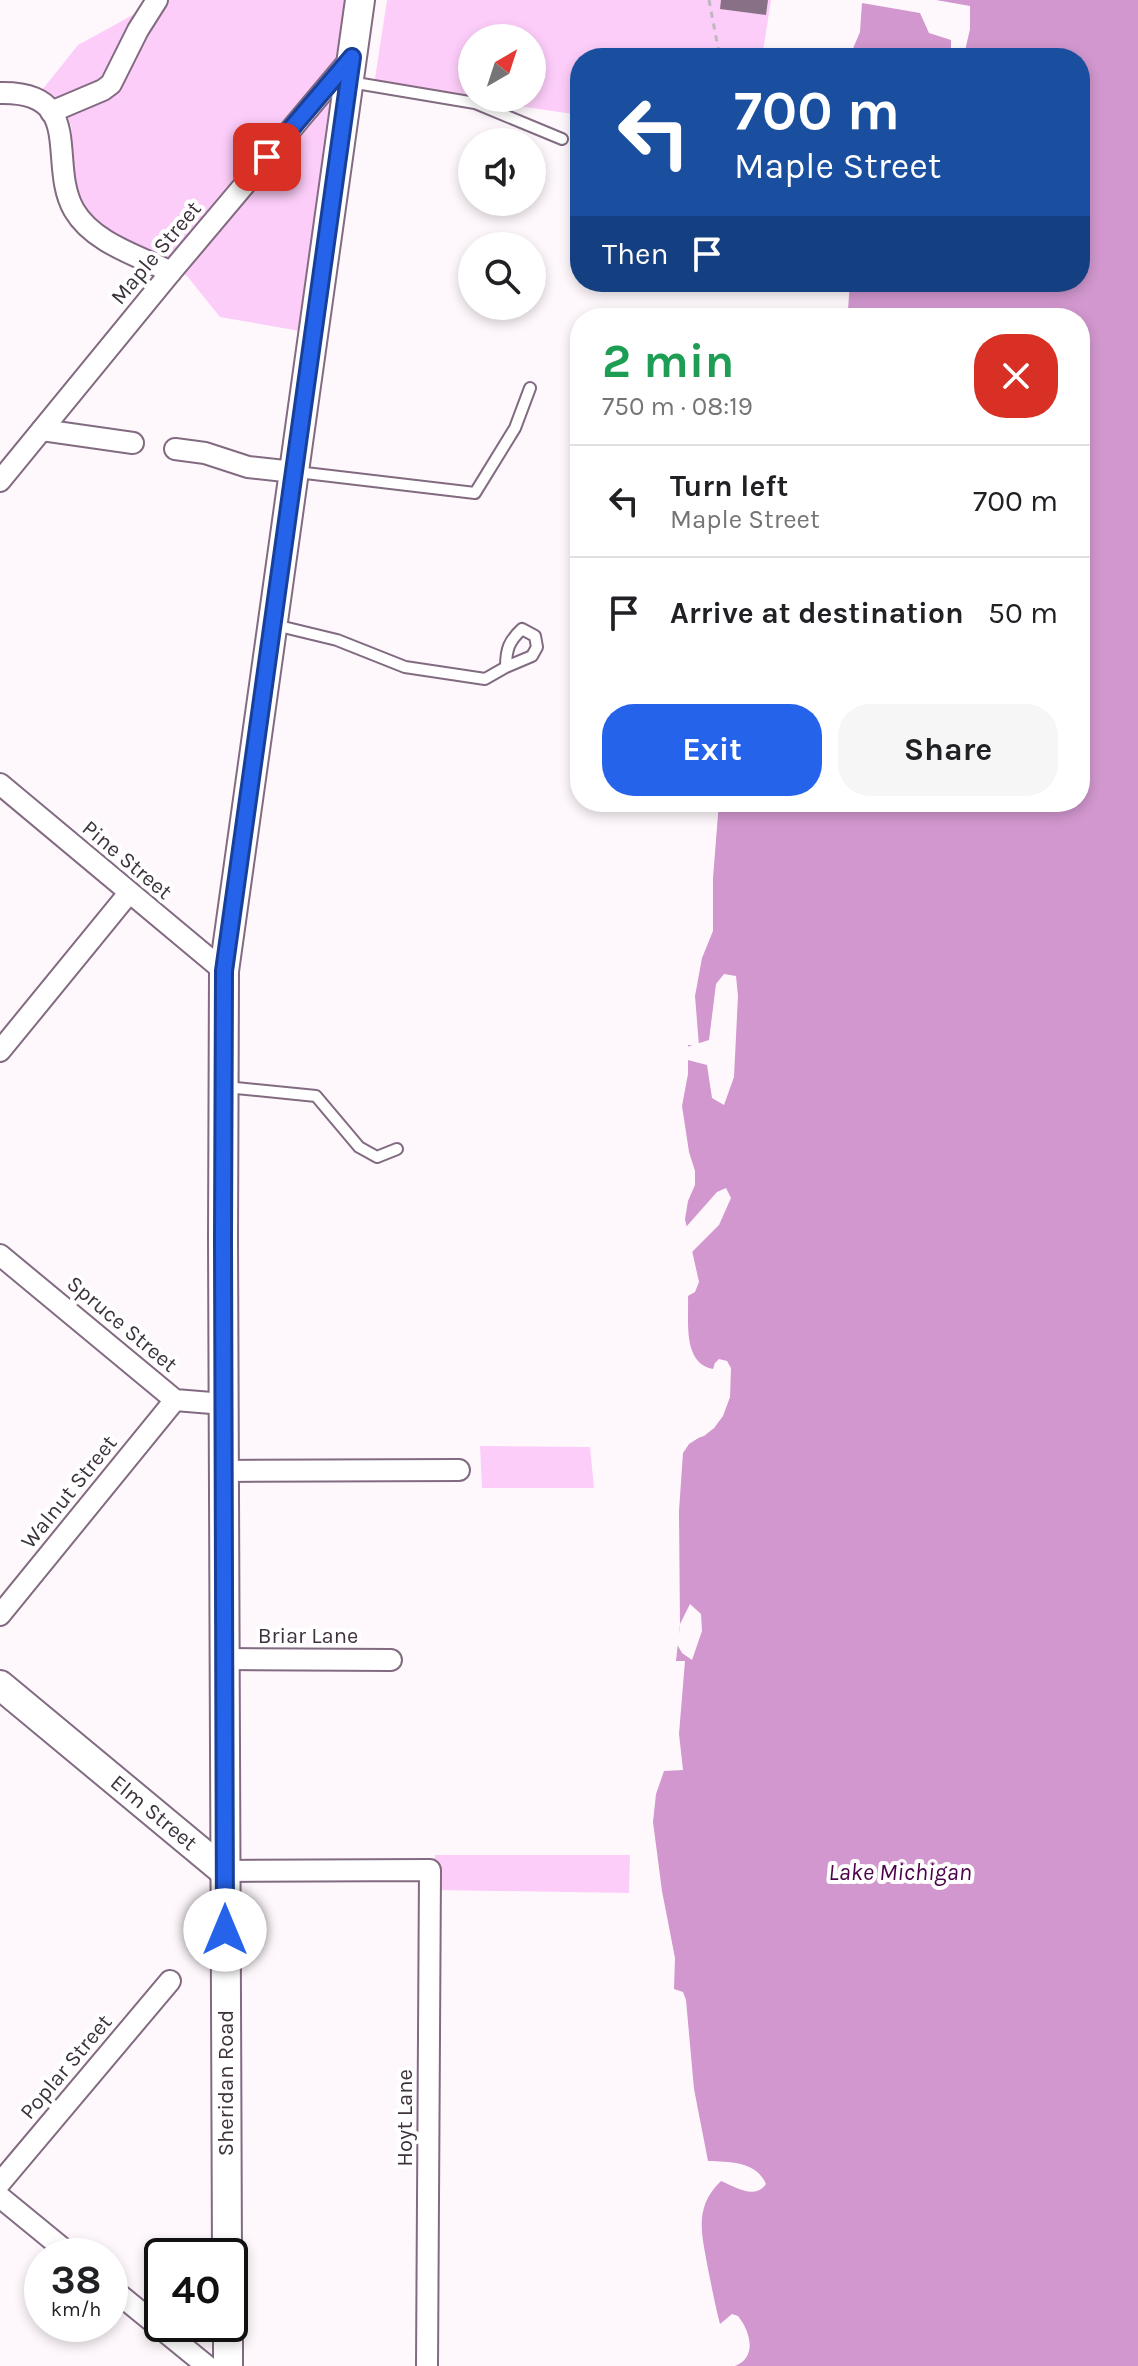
<!DOCTYPE html>
<meta charset="utf-8">
<style>
:root{--surface:#fff;--page:#f6f6f6;--text:#202124;--muted:#757577;--line:#e0e0e0;--accent:#2563eb}
body{margin:0;font-family:Karla,sans-serif;background:var(--page);color:var(--text);height:100vh;display:flex;flex-direction:column;font-size:30px;white-space:nowrap}
*{box-sizing:border-box;margin:0}
p{font-size:26px;color:var(--muted)}
.icon{flex:none;width:44px;height:44px;fill:none;stroke:currentColor;stroke-width:2;stroke-linecap:round;stroke-linejoin:round}
.map{position:relative;flex:1;overflow:hidden}
.panel{position:absolute;left:570px;top:308px;width:520px;height:504px;display:flex;flex-direction:column;background:var(--surface);border-radius:32px;box-shadow:0 4px 12px #0003}
.panel>*{flex:none}
.top-card{position:absolute;left:570px;top:48px;width:520px;height:244px;border-radius:32px;box-shadow:0 4px 12px #0003;background:#1a4fa0;color:#fff;overflow:hidden}
.needle{width:52px;rotate:39deg}
.tools{position:absolute;left:458px;top:24px;display:grid;gap:16px}
.tools a{display:grid;place-items:center;width:88px;height:88px;border-radius:50%;background:var(--surface);box-shadow:0 4px 12px #0003;font-size:40px}
.speed{position:absolute;left:24px;top:2238px;display:flex;gap:16px;font-size:40px;font-weight:700;text-align:center}
.speed>*{display:grid;place-content:center;width:104px;height:104px;border-radius:50%;background:var(--surface);box-shadow:0 4px 12px #0003;line-height:1}
.speed small{font-size:20px;font-weight:400}
.speed .limit{border:4px solid #111;border-radius:12px;background:#fff;color:#111}
.pin{position:absolute;display:grid;place-items:center;width:68px;height:68px;color:#fff;margin:-34px;border-radius:16px;box-shadow:0 4px 12px #0006}
.me{position:absolute;width:88px;margin:-44px;rotate:0deg;stroke-linejoin:round;filter:drop-shadow(0 0 6px #0008)}
.turn{display:flex;align-items:center;gap:28px;height:168px;padding:0 32px;font-size:36px}
.turn .icon{width:104px;height:104px;stroke-width:2.5}
.turn b{display:block;font-size:56px;line-height:68px}
.then{display:flex;align-items:center;height:76px;padding:0 32px;background:#0003;gap:16px;font-size:30px}
.round{display:grid;place-items:center;flex:none;width:84px;height:84px;border-radius:32px;background:var(--page)}
.head{display:flex;align-items:center;justify-content:space-between;height:136px;padding:0 32px}
h1{font-size:48px;font-weight:700;line-height:60px;color:#1e9e55}
.button{display:flex;gap:16px;margin-top:auto;padding:16px 32px}
.button a{flex:1;height:92px;border-radius:32px;background:var(--accent);color:#fff;font-size:32px;font-weight:700;line-height:92px;text-align:center}
.button a+a{background:var(--page);color:var(--text)}
ul{padding:0;list-style:none}
li{display:flex;align-items:center;gap:24px;height:112px;padding:0 32px;border-top:2px solid var(--line)}
li div{flex:1}
li b{display:block;font-size:30px}
li em{font-style:normal}
.map>svg:first-child{display:block}
</style>
<div class="map">
<svg width="1138" height="2366" viewBox="0 0 1138 2366">
<rect width="100%" height="100%" fill="#fef8fd"/>
<g fill="#fccdf9" fill-rule="evenodd">
<path d="M160,0h186l-46,331 -80,-14 -33,-41 -88,-51c-21,-21 -27,-46 -27,-76 0,-10 1,-22 -4,-31 -5,-12 -17,-20 -26,-28l36,-45z"/>
<path d="M387,0h384l-9,58h-182v57l-206,-30zM472,38h60v60h-60z"/>
<path d="M480,1446l110,1 4,41h-112z"/>
<path d="M435,1855h195l-1,38 -193,-3z"/>
</g>
<path fill="#d197ce" d="M936,0h202v2366h-403c23,-9 15,-35 3,-50l-6,-2 -12,10c-5,-19 -8,-36 -12,-55 -6,-35 -15,-61 13,-88 14,6 34,19 45,3 -10,-23 -36,-22 -58,-23l-14,-72 -8,-89 -3,-8 -9,-3 1,-31 -13,-67 -9,-69 3,-28 8,-23 19,-1 -4,-36 6,-73h-9l4,-37 -1,-113 4,-58 6,-9 25,-16 16,-31 -3,-36 -12,2 -2,6c-31,-6 -24,-49 -25,-73l7,-4 4,-10 -14,-63 3,-18 7,-16v-14l-6,-19 -7,-46 6,-32v-29l11,1 -4,-50 7,-38 11,-27v-53l6,-76h361v-484h-252l6,-20v-16h246v-224h-231l11,-26 2,-29 58,10 9,20 22,7v11l13,4 6,-26v-23z"/>
<g fill="#fef8fd">
<path d="M830,282h20l-2,28 -14,8 -8,-8 4,-13z"/>
<path d="M724,974l12,2 2,20 -4,81 -10,28 -12,-7 -5,-33 -23,-6v-11l25,-8 7,-56z"/>
<path d="M726,1188l5,10 -12,27 -31,31 -5,-23 3,-6 31,-35z"/>
<path d="M719,1359l8,2 4,7 -1,29 -7,19 -9,12 -10,8 -19,6 26,-17 9,-10 6,-19 2,-15 -1,-12 -2,-5 -4,-1 -8,10 2,-10z"/>
<path d="M690,1604l11,10 1,17 -10,29 -10,-7 -8,-14 1,-6 4,1 1,-10z"/>
</g>
<path fill="#887187" d="M721,0h47l-2,15 -46,-6z"/>
<g fill="none" stroke-linecap="round" stroke-linejoin="round">
<defs>
<g id="lane">
<path d="M350,82l125,21 87,36"/>
<path d="M297,472l178,21 40,-65 15,-40"/>
<path d="M275,625l62,15 68,27 80,12 21,-12c0,-18 3,-26 16,-38l13,7 2,11 -5,9 -26,11"/>
<path d="M226,1087l90,9 43,51 18,10 20,-8"/>
</g>
<g id="street">
<path d="M0,93c87,-2 47,70 74,117 19,33 65,46 97,62"/>
<path d="M51,112l52,-22 8,-6 27,-54 19,-30"/>
<path d="M42,430l91,13"/>
<path d="M175,449l30,4 43,14 46,5"/>
<path d="M0,481l171,-209 181,-215"/>
<path d="M0,784l224,187"/>
<path d="M0,1051l129,-158"/>
<path d="M0,1255l175,145 49,4"/>
<path d="M224,1471l235,-1"/>
<path d="M0,1615l175,-215"/>
<path d="M226,1659l165,1"/>
<path d="M224,1871l206,-1 -3,496"/>
<path d="M0,2183l170,-202"/>
<path d="M0,2197l72,59"/>
<path d="M110,2287l97,79"/>
</g>
<g id="secondary">
<path id="s1" d="M0,1685l224,186"/>
<path d="M227,2256l-4,-1017 1,-268 136,-971"/>
<path d="M228,2324v42"/>
</g>
</defs>
<use href="#lane" stroke="#826b81" stroke-width="14"/>
<use href="#street" stroke="#826b81" stroke-width="24"/>
<use href="#secondary" stroke="#826b81" stroke-width="32"/>
<path stroke="#bfb7be" stroke-width="3" stroke-dasharray="6 6" stroke-linecap="butt" d="M709,0l11,58"/>
<use href="#lane" stroke="#fff" stroke-width="10"/>
<use href="#street" stroke="#fff" stroke-width="20"/>
<use href="#secondary" stroke="#fff" stroke-width="28"/>
</g>
<g fill="none" stroke-linecap="round" stroke-linejoin="round">
<defs>
<path id="route" d="M225,1930l-2,-691 1,-268 128,-914 -85,100"/>
</defs>
<use href="#route" stroke="#184099" stroke-width="20"/>
<use href="#route" stroke="#2563eb" stroke-width="14"/>
</g>
<g text-anchor="middle" dominant-baseline="central" stroke-width="8" stroke-linejoin="round" paint-order="stroke">
<g font-size="22" fill="#3e333d" stroke="#fff">
<text transform="translate(156 253) rotate(-50)">Maple Street</text>
<text transform="translate(127 860) rotate(40)">Pine Street</text>
<text transform="translate(122 1324) rotate(40)">Spruce Street</text>
<text transform="translate(69 1492) rotate(-51)">Walnut Street</text>
<text x="308" y="1636">Briar Lane</text>
<text stroke="none"><textPath href="#s1" startOffset="200">Elm Street</textPath></text>
<text transform="translate(66 2067) rotate(-50)">Poplar Street</text>
<text transform="translate(226 2083) rotate(-90)">Sheridan Road</text>
<text transform="translate(405 2118) rotate(-90)">Hoyt Lane</text>
</g>
<g font-size="24" font-style="italic" fill="#4c034c" stroke="#fff">
<text x="900" y="1872">Lake Michigan</text>
</g>
</g>
</svg>
<div class="tools">
<a><svg class="needle" viewBox="-14 -14 28 28"><path d="M0-13l5 13h-10z" fill="#e53935"/><path d="M0 13l5-13h-10z" fill="#757577"/></svg></a>
<a><svg class="icon" aria-label="sound" viewBox="0 0 24 24"><path d="M4 9h4l5-4v14l-5-4H4zM17 9q2 3 0 6"/></svg></a>
<a><svg class="icon" aria-label="search" viewBox="0 0 24 24"><circle cx="10" cy="10" r="6"/><path d="M15 15l6 6"/></svg></a>
</div>
<div class="speed"><div>38<small>km/h</small></div><div class="limit">40</div></div>
<div class="pin" style="left:267px;top:157px;background:#d93025"><svg class="icon" aria-label="arrive" viewBox="0 0 24 24"><path d="M6 21V4h12l-3 4 3 4H6"/></svg></div>
<svg class="me" style="left:225px;top:1930px" viewBox="-20 -20 40 40"><circle r="19" fill="#fff"/><path d="M0-13L10 11 0 6-10 11z" fill="#2563eb"/></svg>
<div class="top-card">
<div class="turn"><svg class="icon" aria-label="left" viewBox="0 0 24 24"><path d="M17 20v-9H6M10 6l-5 5 5 5"/></svg><div><b>700 m</b>Maple Street</div></div>
<div class="then">Then<svg class="icon" aria-label="arrive" viewBox="0 0 24 24"><path d="M6 21V4h12l-3 4 3 4H6"/></svg></div>
</div>
<section class="panel">
<div class="head"><div><h1>2 min</h1><p>750 m · 08:19</p></div><a class="round" style="background:#d93025;color:#fff"><svg class="icon" aria-label="close" viewBox="0 0 24 24"><path d="M6 6l12 12M18 6L6 18"/></svg></a></div>
<ul>
<li><svg class="icon" aria-label="left" viewBox="0 0 24 24"><path d="M17 20v-9H6M10 6l-5 5 5 5"/></svg><div><b>Turn left</b><p>Maple Street</p></div><em>700 m</em></li>
<li><svg class="icon" aria-label="arrive" viewBox="0 0 24 24"><path d="M6 21V4h12l-3 4 3 4H6"/></svg><div><b>Arrive at destination</b></div><em>50 m</em></li>
</ul>
<div class="button"><a>Exit</a><a>Share</a></div>
</section>
</div>
